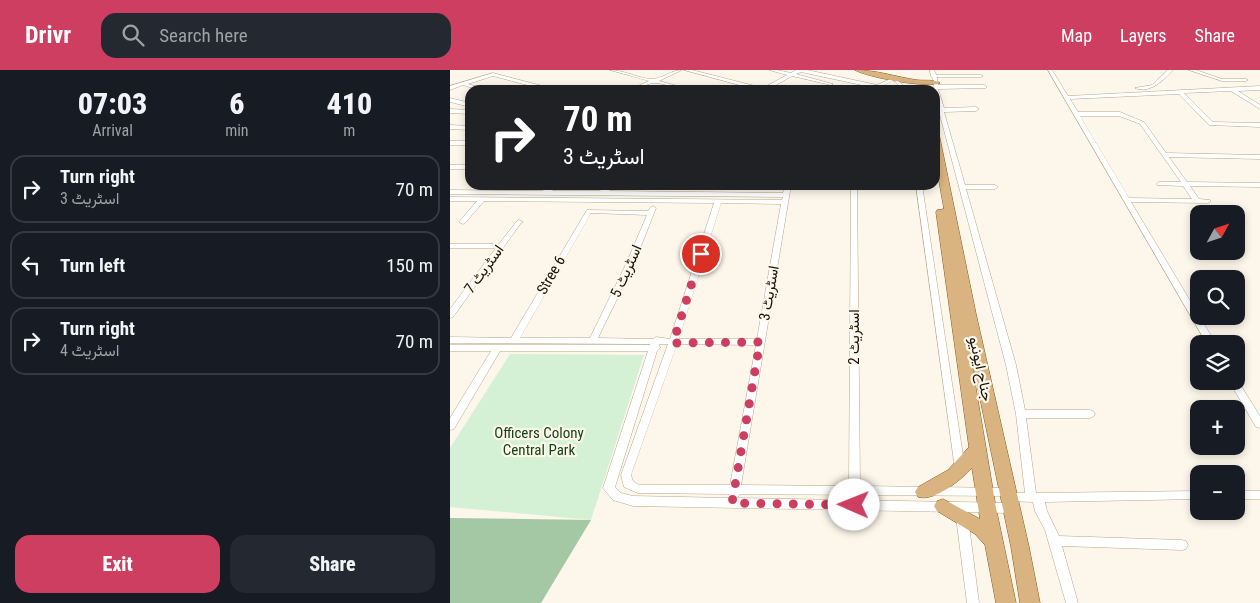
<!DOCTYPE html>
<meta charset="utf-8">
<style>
:root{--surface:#171b24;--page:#242831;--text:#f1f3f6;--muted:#9ea1a6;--line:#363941;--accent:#cd3e60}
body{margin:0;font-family:"Roboto Condensed",Vazirmatn,sans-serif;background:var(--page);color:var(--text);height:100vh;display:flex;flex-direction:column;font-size:19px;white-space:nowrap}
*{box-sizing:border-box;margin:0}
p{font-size:16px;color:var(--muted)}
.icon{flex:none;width:28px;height:28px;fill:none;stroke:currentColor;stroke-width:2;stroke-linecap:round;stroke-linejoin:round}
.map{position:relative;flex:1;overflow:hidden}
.details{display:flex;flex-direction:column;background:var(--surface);width:450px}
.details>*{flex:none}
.hud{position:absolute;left:15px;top:15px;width:475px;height:105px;border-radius:15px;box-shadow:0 2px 8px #0003;background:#202124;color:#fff;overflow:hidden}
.needle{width:32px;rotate:50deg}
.tools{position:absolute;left:740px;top:135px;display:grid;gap:10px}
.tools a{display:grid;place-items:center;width:55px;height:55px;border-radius:10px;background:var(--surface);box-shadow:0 2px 8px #0003;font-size:25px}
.pin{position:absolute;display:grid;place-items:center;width:42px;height:42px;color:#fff;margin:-21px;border:2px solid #fff;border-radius:50%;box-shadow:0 1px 5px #0007}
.me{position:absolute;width:55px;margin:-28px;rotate:271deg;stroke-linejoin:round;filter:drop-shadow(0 0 4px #0008)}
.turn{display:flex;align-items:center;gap:18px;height:105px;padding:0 15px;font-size:22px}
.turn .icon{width:65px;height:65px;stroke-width:2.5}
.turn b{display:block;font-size:35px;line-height:42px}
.eta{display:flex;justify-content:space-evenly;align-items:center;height:85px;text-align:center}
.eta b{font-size:30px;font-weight:800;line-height:35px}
.cta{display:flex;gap:10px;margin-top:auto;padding:10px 15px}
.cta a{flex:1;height:58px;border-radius:15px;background:var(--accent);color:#fff;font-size:20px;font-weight:800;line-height:58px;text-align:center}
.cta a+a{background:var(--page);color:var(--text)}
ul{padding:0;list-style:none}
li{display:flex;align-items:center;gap:15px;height:68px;margin:0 10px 8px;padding:0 5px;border:2px solid var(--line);border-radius:15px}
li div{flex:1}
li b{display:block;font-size:19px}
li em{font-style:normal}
header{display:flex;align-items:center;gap:30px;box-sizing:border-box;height:70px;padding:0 25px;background:var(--accent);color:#fff}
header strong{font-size:24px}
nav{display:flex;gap:28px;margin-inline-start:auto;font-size:18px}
.search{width:350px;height:45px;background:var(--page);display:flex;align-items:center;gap:12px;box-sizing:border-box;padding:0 18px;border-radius:15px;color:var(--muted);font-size:19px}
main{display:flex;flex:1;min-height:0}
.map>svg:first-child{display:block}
</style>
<header>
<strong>Drivr</strong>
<div class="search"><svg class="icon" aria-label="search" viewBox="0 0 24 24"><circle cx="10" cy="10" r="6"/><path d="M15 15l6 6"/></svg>Search here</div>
<nav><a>Map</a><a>Layers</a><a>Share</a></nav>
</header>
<main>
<section class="details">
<div class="eta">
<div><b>07:03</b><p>Arrival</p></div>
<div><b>6</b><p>min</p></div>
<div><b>410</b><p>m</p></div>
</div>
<ul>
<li><svg class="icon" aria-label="right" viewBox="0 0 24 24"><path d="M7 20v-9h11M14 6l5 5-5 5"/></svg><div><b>Turn right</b><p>اسٹریٹ 3</p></div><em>70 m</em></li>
<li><svg class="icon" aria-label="left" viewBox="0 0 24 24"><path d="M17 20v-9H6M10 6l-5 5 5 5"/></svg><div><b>Turn left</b></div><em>150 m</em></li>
<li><svg class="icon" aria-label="right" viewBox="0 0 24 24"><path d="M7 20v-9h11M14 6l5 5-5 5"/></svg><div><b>Turn right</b><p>اسٹریٹ 4</p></div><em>70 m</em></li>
</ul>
<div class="cta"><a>Exit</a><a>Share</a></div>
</section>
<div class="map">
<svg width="810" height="533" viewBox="0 0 810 533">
<rect width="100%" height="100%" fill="#fdf6ea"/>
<path fill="#d5f1d5" d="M60,284l134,1 -53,165 -141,-13v-59z"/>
<path fill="#a4c8a4" d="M0,448l141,2 -50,83h-91z"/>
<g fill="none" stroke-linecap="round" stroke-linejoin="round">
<defs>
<g id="street">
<path d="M160,0c15,0 29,9 42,9 10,0 19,-9 30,-9l-23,11 33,9c-13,0 -24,-6 -36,-7 -8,-1 -17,7 -27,7l20,-9z"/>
<path d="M234,0h8l71,18 24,-13 -18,-5h8l14,3 5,-3h11l70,15 18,-8 12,13h-22l-84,-18 -5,2 37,10 -2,1 -39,-9 -25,14h-9zM444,10l6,7 -18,-1z"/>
<path d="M480,0h4l2,5h45l2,1 -2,1h-44l1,8h46l2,1v2l-48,1 6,19 32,-1 3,2 -3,2 -32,1 21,73h30l3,2 -3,2h-29l50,176 9,45h65l4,2 1,2 -1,2 -4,2h-64l10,75 163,-2v8l-154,3 2,9 12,25 123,4 4,1 2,4 -2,4 -4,1 -120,-4 16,57h-12l-21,-73 -10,-19 -2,-9 -25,-1 -4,-1 -1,-4 -263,-2 -3,4 274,5 4,2 2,3 -2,3 -4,2 -378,-7 -20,-6 -10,-12 45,-137h-148l-46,78 -4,1v-12l41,-67h-41v-6h200v-1l-200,-1v-6l61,1 76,-128 61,1 3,-4 2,-1 3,2 -22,56 -36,74 55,1 3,-2 14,2 44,-136 -230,-2 -19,22 -2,1 -4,-2 18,-21h-27v-4l332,3 1,-3 -333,-3v-4l92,1 12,-6h8l-10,6h47l12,-6h8l-10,6 174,2 2,-8h6l-50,300 108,1 2,-301h6l3,301 147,2 4,1 1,4h13l-9,-79 -10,-49 -71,-269v-6h-2l1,-9 -3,-5zM271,133l60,1 -24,135h-78zM141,143l56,2 -21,49 -36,74h-70zM209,274h9l-47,131 3,12 14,6 91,1 1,4 -97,-2 -12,-3 -6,-6 42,-136 3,-3zM227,274l79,1 -26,140h-91l-6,-4 -2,-6z"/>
<path d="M598,0h4l16,26 192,-10v4l-22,1 22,14v4l-29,-18 -47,2 29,29 47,1v4l-51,-2 -30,-31 -109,5 8,13h42l24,10 22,31 94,2v4l-91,-2 18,25 73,1v4l-70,-1 9,13 11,1v2l-2,1 -77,-1 85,142h-9zM630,46h39l21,8 41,58h-22l-2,1v2l26,1 9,13 -63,-1z"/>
<path d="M718,0h5c-9,10 -23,24 -38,18l17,-3z"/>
<path d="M739,0h7l26,9h24l2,1 -2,1h-24z"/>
<path d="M43,3l61,16 1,1h-9l-53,-14 -25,8 19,6h-9l-15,-5 -13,5v-4z"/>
<path d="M110,17l5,3h-7v-2z"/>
<path d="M0,28l20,5v4l-20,-5z"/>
<path d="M0,39l20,1v4l-20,-1z"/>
<path d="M0,55l20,1v4l-20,-1z"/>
<rect x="0" y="71" width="20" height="4"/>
<rect x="0" y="95" width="20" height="4"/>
<path d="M466,115h6l43,284 -1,3 -4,1 -4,-1 -1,-3z"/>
<path d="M69,150l4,2 -2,1 -68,94 -3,1v-9l46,-61h-46v-4h49l18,-23z"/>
<path d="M786,308l24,38v12l-4,-1 -27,-46h7z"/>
<rect x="786" y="421" width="24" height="8"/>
<path d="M512,442l4,2 2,3 11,86h-12l-11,-86 2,-3z"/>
</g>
<g id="primary">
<path d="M405,0c22,0 41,7 62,10 8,1 17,-1 23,3 -9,6 -75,-6 -85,-13z"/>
<path d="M485,61l4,3 37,180 53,233 11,56h-20l-9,-56 -43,-206 28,167 20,95h-20l-11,-58 -10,-11 -38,-23 -3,-5 3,-5 6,-2 37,20 -8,-51c-11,12 -38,34 -54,29l-3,-5 3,-5 30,-17 21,-23 -33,-235 1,-2 7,-1 -9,-50z"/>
</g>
</defs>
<use href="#street" stroke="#b6a789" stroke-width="1"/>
<use href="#primary" stroke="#865a1f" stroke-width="1"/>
<use href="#street" fill="#fff" fill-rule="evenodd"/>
<use href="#primary" fill="#d9b380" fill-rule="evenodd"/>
</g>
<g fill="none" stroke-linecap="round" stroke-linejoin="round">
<path stroke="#cd3e60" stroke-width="9" stroke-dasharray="0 16.2" d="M251,184l-28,89 87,-1 -28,161 122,2"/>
</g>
<g text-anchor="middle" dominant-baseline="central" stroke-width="4.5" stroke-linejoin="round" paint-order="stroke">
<g font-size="15" fill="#191308" stroke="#fdf6ea">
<text transform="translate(34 199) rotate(-54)">اسٹریٹ 7</text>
<text transform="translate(176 201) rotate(-66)">اسٹریٹ 5</text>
<text transform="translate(101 205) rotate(-60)">Stree 6</text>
<text transform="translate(319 223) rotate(-80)">اسٹریٹ 3</text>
<text transform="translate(404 267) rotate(-90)">اسٹریٹ 2</text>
<text transform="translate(531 299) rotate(78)">جناح ایونیو</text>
</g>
<g font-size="15" fill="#114516" stroke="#fdf6ea">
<text x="89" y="363">Officers Colony<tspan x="89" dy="17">Central Park</tspan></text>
</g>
</g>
</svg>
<div class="tools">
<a><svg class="needle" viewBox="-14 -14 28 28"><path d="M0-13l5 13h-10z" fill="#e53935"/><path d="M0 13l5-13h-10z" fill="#9ea1a6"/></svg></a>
<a><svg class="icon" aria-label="search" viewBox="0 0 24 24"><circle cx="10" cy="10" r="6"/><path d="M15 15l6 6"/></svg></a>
<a><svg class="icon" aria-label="layers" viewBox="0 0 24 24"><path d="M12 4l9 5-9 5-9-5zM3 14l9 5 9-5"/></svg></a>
<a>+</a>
<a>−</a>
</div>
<div class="pin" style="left:251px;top:184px;background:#d93025"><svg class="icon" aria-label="arrive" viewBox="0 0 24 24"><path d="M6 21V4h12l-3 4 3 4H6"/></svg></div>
<svg class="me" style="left:404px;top:435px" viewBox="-20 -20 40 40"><circle r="19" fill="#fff"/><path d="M0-13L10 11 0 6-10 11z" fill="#cd3e60"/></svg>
<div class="hud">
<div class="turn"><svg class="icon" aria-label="right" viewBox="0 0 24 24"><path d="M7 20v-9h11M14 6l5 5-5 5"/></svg><div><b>70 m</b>اسٹریٹ 3</div></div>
</div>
</div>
</main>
